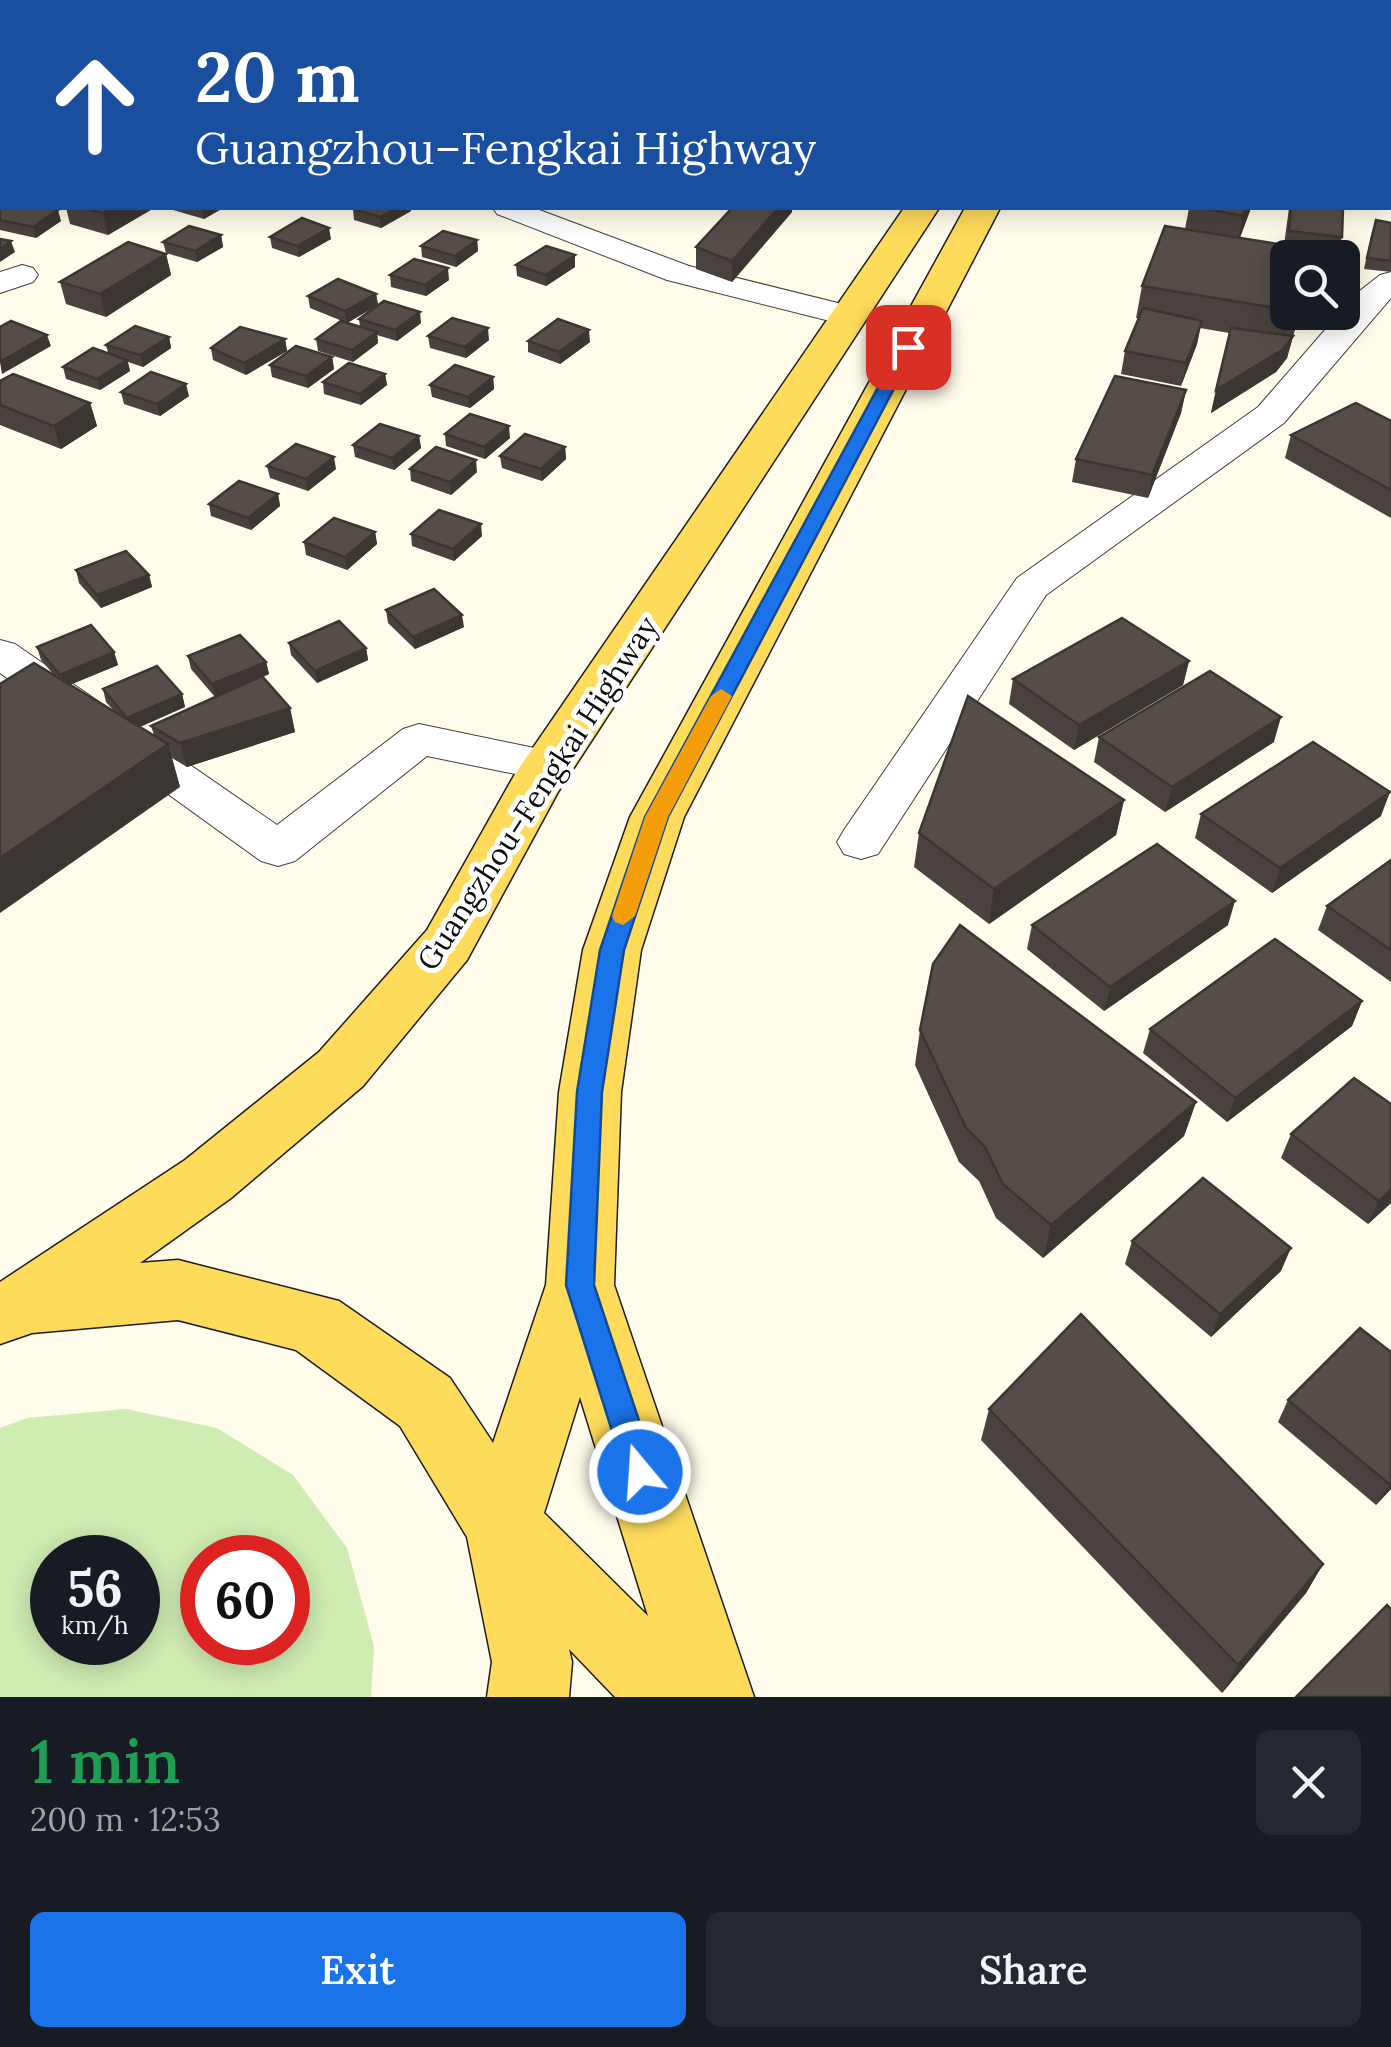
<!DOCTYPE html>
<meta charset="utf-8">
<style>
:root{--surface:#171b24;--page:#242831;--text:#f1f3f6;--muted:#9ea1a6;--accent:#1a73e8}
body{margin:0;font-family:Lora,serif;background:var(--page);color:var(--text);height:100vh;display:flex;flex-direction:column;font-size:38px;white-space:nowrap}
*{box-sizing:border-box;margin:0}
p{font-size:32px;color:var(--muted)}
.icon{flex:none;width:55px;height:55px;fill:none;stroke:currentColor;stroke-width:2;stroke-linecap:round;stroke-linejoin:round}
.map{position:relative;height:1697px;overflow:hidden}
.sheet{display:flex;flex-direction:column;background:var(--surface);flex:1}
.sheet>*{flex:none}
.guide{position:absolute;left:0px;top:0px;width:1392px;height:210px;box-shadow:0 5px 25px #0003;background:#1a4fa0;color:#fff;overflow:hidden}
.controls{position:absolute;left:1270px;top:240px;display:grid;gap:20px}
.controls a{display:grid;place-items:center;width:90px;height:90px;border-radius:15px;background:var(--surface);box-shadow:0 5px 25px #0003;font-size:50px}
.speed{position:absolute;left:30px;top:1535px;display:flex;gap:20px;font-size:50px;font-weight:700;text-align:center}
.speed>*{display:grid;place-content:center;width:130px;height:130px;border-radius:50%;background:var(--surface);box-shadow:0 5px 25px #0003;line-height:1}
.speed small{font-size:25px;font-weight:400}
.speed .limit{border:15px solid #d22;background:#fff;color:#111}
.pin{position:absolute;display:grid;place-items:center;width:85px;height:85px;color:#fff;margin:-42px;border-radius:20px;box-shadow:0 5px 15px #0006}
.me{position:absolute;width:110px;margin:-55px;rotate:342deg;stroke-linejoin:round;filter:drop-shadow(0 0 8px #0008)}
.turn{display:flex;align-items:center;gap:35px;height:210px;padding:0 30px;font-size:45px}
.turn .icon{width:130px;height:130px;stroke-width:2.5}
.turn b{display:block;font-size:70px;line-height:85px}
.round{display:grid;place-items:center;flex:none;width:105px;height:105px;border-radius:15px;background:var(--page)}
.summary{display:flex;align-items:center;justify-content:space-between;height:170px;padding:0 30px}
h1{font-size:60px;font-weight:600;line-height:75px;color:#1e9e55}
.button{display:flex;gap:20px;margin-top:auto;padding:20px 30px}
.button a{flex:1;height:115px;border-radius:15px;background:var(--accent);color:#fff;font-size:40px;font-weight:600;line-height:115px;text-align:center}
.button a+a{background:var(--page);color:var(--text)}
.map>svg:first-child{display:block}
</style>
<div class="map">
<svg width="1391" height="1697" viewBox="0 0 1391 1697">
<rect width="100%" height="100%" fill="#fffceb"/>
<path fill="#cfecb2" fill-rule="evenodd" d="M126,1409l91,19 76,47 54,73 27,98 -3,51h-371v-269l27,-10zM52,1558h86v84h-86zM202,1558h86v84h-86z"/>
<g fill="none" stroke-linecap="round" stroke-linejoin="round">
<defs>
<g id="minor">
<path d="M0,2l2,1v16l-2,-1z"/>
<rect x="1390" y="130" width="1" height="18"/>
<path d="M493,208h41l155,58 173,43 5,7 -5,7 -12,3 -183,-46 -170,-66z"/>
<path d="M22,265l11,3 5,7 -5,7 -33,11v-21z"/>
<path d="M1391,272v26l-107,125 -238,172 -168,259 -17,5 -17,-5 -7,-12 7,-12 173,-252 241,-171 99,-114 23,-18z"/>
<path d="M0,640l15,4 262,181 126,-96 16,-5 130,27 16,4 7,11 -7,11 -16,4 -122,-25 -132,105 -17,5 -17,-5 -261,-188z"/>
</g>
<path id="primary" d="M904,208h35l-381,584 -91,168 -104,126 -132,112 -91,65 38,-3 161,41 111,77 43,65 53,-158 13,-193 24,-142 47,-133 335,-609h35l-316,609 -43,133 -20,142 -7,193 140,412h-139l-46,-48 3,13 -3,35h-82l5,-35 -25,-125 -67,-111 -104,-76 -118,-30 -146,13 -32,11v-62l185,-122 134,-108 108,-122 88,-156zM580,1397l68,219 -104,-103z"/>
</defs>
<use href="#minor" stroke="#3f3f3f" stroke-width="2"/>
<use href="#primary" stroke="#1d1d1d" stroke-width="3"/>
<use href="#minor" fill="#fff" fill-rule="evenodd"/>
<use href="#primary" fill="#ffdb5b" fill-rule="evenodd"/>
</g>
<g fill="#4a423e">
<path d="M672,0h25l-2,2z"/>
<path d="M832,0h35l-2,2h-22z"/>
<path d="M1358,0h33v23l-1,-21h-32z"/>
<rect x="1390" y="36" width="1" height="92"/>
<path d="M0,204l61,17 -25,17 -36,-8z"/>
<path d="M66,208h88l-46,27 -38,-11z"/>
<path d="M173,208h50l-19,11 -31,-9z"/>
<path d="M732,208h60v4l-60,70 -36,-13v-22z"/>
<path d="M1189,208h62l-11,30 44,7 5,-37h54l-1,29 -6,21h-48v54h12l-13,46 -11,14 -65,41 18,-80 -29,-5 -3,16 -16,42 -60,-12 4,-23 14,-33h-3l6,-32 43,-57z"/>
<path d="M353,209l58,2 -30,17 -27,-8z"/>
<path d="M1391,223v49l-27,-3 8,-38z"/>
<path d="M221,235l2,12 -26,15 -31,-9 -3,-11z"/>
<path d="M270,237l61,2 -32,18 -27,-9z"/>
<path d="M477,240l1,11 -22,16 -34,-10 -1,-11z"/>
<path d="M166,254l5,21 -65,42 -40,-13 -6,-22z"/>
<path d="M516,265l59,2 -29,19 -29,-10z"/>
<path d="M390,275l59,5 -23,16 -35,-9z"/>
<path d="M376,294l2,11 -31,18 13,4 -1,-8 62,4 -24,18 -20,-6 1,8 -25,19 -35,-11 -2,-12 31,-16 -37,-15 -2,-12z"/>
<path d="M428,336l61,4 -23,18 -36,-10z"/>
<path d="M169,337l2,11 -28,19 -15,-5 2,9 -30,19 -34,-11 -3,-12 45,-14 -2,-8z"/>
<path d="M285,339l2,12 -41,24 -33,-15 -2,-12z"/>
<path d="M528,341l62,1 -30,22 -32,-12z"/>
<path d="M332,357l2,12 -26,19 -36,-11 -2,-12z"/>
<path d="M385,374l2,11 -26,20 -37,-11 -1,-12z"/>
<path d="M493,377l1,12 -24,19 -38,-11 -2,-12z"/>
<path d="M0,381l90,22 7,23 -36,23 -61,-24z"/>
<path d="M1186,390l-5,23 -33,85 -76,-16 4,-23z"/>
<path d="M121,392l68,4 -29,20 -36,-12z"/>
<path d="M1391,421v97l-106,-60 6,-23z"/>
<path d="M445,434l65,4 -25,21 -39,-13z"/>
<path d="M419,436l2,12 -27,22 -39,-13 -2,-12z"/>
<path d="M565,447l1,12 -24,22 -40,-13 -2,-12z"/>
<path d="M267,466l69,3 -28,22 -38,-13z"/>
<path d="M410,469l67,3 -26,23 -40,-14z"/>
<path d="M278,494l2,12 -29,24 -40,-14 -2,-12z"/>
<path d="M375,532l2,12 -30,26 -41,-15 -2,-13z"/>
<path d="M411,534l71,2 -28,25 -42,-15z"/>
<path d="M76,570l73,5 3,12 -51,21 -22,-25z"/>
<path d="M386,610l78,17 -49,22 -27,-26z"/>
<path d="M289,643l77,5 2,12 -51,23 -26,-28z"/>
<path d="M37,647l77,5 4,13 -48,20 45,27 -9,-10 -3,-13 79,5 3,13 -46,20 15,8 -3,-9 64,-29 -24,-28 -3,-13 78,6 3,12 -6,3 27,31 5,24 -108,35 -15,-9 8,29 -126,-112 -13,-15z"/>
<path d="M1189,661l-6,24 -109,65 -65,-46 4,-25z"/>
<path d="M1099,737l175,5 -109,70 -71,-50z"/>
<path d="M1124,800l-8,35 -127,89 -75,-57 5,-34z"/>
<path d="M1201,814l180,2 -109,77 -77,-55z"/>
<path d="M1391,860v122l-73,-52 9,-24z"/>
<path d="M1032,925h196l-124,86 -77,-62z"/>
<path d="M1362,1001l-10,25 -125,96 -84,-69 7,-24z"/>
<path d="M920,1030l276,72 -12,34 -141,122 -47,-40 -17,-37 -20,-19 -44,-97z"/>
<path d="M1391,1104v99l-23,21 -87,-66 10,-24z"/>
<path d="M1132,1241l149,30 -70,66 -86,-73z"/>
<path d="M1391,1352v137l-15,16 -98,-83 10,-22z"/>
<path d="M989,1409l334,155 -17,29 -84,100 -241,-253z"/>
</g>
<g fill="#3c3632">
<path d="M947,0h15l-2,2h-15z"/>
<path d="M113,208h41l-46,27 -5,-22z"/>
<path d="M202,208h21l-19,11z"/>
<path d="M397,208h14v3l-30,17 -1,-11z"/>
<path d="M778,208h14v4l-60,70v-21z"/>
<path d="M1246,208h5l-15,39 7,-31z"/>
<path d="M58,210l3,11 -25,17 -3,-11z"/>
<path d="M329,228l2,11 -32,18 -2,-11z"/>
<path d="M221,235l2,12 -26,15 -2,-11z"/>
<path d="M477,240l1,11 -22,16 -1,-11z"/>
<path d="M11,241l4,11 -15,10v-13z"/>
<path d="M166,254l5,21 -65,42 -6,-23z"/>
<path d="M575,255v12l-29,19v-11z"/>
<path d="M448,268l1,12 -23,16 -1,-11z"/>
<path d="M376,294l2,11 -31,18 -2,-12z"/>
<path d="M420,312l1,11 -24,18 -2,-11z"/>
<path d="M1202,321l-5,23 -16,42 5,-23z"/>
<path d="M488,328l1,12 -23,18 -1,-11z"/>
<path d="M589,330l1,12 -30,22 -1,-12z"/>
<path d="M377,332l1,11 -25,19 -1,-12z"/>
<path d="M47,335l4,11 -49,28 -2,-12z"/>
<path d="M1293,336l-6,22 -11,14 -65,41 5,-23z"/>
<path d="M169,337l2,11 -28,19 -3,-12z"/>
<path d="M285,339l2,12 -41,24 -2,-12z"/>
<path d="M332,357l2,12 -26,19 -2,-12z"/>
<path d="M127,360l3,11 -30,19 -3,-11z"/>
<path d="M385,374l2,11 -26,20 -1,-11z"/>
<path d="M493,377l1,12 -24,19 -2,-11z"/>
<path d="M186,384l3,12 -29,20 -3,-12z"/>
<path d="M1186,390l-5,23 -33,85 4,-23z"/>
<path d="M90,403l7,23 -36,23 -7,-23z"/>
<path d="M509,426l1,12 -25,21 -1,-12z"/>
<path d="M419,436l2,12 -27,22 -2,-12z"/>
<path d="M565,447l1,12 -24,22 -1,-12z"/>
<path d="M334,457l2,12 -28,22 -2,-12z"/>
<path d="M476,460l1,12 -26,23 -1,-13z"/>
<path d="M278,494l2,12 -29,24 -3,-12z"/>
<path d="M481,524l1,12 -28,25 -1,-12z"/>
<path d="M375,532l2,12 -30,26 -2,-13z"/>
<path d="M149,575l3,12 -51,21 -4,-13z"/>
<path d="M462,615l2,12 -49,22 -2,-12z"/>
<path d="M366,648l2,12 -51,23 -2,-12z"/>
<path d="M114,652l4,13 -54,22 -4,-12z"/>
<path d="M1189,661l-6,24 -109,65 5,-25z"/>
<path d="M266,662l3,12 -54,23 -3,-13z"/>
<path d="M182,694l3,13 -54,24 -4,-13z"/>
<path d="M290,708l5,24 -108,35 -7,-24z"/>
<path d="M1281,717l-7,25 -109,70 7,-25z"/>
<path d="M168,744l12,43 -180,126v-55z"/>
<path d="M1390,792l-9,24 -109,77 8,-25z"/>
<path d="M1124,800l-8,35 -127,89 5,-35z"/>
<path d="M1235,901l-7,24 -124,86 6,-24z"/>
<path d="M1362,1001l-10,25 -125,96 8,-24z"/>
<path d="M1196,1102l-12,34 -141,122 8,-33z"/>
<path d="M1391,1190v13l-23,21 11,-23z"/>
<path d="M1291,1248l-10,23 -70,66 9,-23z"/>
<path d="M1391,1482v7l-15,16z"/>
<path d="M1323,1564l-17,29 -84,100 16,-28z"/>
</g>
<g fill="#564d48" stroke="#3c3632" stroke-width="2.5">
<path d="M762,0h35l-2,2h-35z"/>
<path d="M909,0h38l-2,2h-38z"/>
<path d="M1275,0h67l-2,2h-66z"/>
<rect x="1390" y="36" width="1" height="55"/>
<path d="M2,202v6h43l13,2 -25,17 -33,-7v-16z"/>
<path d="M82,208h31l-10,5z"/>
<path d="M355,208h42l-17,9 -27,-8z"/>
<path d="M732,208h46l-46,53 -36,-14z"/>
<path d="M1204,208h42l-3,8z"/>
<path d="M1291,208h52l-1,29 -53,-6z"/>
<path d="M302,218l27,10 -32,18 -27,-9z"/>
<path d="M1376,220l15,3v38l-24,-3z"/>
<path d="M189,226l32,9 -26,16 -32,-9z"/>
<path d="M1165,226l151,24 -2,8h-26v52l-146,-24z"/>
<path d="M443,231l34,9 -22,16 -34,-10z"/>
<path d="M0,239l11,2 -11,8z"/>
<path d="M128,242l38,12 -66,40 -40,-12z"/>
<path d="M546,246l29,9 -29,20 -30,-10z"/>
<path d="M414,259l34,9 -23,17 -35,-10z"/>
<path d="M338,279l38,15 -31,17 -37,-15z"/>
<path d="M384,301l36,11 -25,18 -36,-11z"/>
<path d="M1143,308l59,13 -16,42 -61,-12z"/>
<path d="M452,318l36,10 -23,19 -37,-11z"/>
<path d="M558,319l31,11 -30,22 -31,-11z"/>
<path d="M11,321l36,14 -47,27v-35z"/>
<path d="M341,321l36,11 -25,18 -36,-11z"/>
<path d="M135,326l34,11 -29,18 -34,-10z"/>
<path d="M240,327l45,12 -41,24 -33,-15z"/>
<path d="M1231,328l62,8 -11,14 -66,40z"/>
<path d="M296,346l36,11 -26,19 -36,-11z"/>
<path d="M93,348l34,12 -30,19 -34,-12z"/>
<path d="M349,363l36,11 -25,20 -37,-12z"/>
<path d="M455,365l38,12 -25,20 -38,-12z"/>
<path d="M151,372l35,12 -29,20 -36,-12z"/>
<path d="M13,374l77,29 -36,23 -54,-21v-24z"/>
<path d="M1115,376l71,14 -34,85 -76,-16z"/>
<path d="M1356,403l35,18v69l-100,-55z"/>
<path d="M470,414l39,12 -25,21 -39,-13z"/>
<path d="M380,424l39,12 -27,22 -39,-13z"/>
<path d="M525,434l40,13 -24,22 -41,-13z"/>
<path d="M296,444l38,13 -28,22 -39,-13z"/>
<path d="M436,447l40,13 -26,22 -40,-13z"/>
<path d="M239,481l39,13 -30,24 -39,-14z"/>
<path d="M439,510l42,14 -28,25 -42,-15z"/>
<path d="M334,518l41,14 -30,25 -41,-15z"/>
<path d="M126,551l23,24 -52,20 -21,-25z"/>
<path d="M434,589l28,26 -49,22 -27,-27z"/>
<path d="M1122,618l67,43 -110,64 -66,-46z"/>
<path d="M339,621l27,27 -51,23 -26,-28z"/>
<path d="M91,625l23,27 -54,23 -23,-28z"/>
<path d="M240,635l26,27 -54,22 -24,-28z"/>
<path d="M34,663l134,81 -168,114v-174z"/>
<path d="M157,666l25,28 -55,24 -24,-29z"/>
<path d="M1210,671l71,46 -109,70 -73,-50z"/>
<path d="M262,676l28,32 -110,35 -29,-17z"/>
<path d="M968,696l156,104 -130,89 -75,-56z"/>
<path d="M1313,742l77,50 -110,76 -79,-54z"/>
<path d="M1157,844l78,57 -125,86 -78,-62z"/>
<path d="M1391,860v90l-64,-44z"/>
<path d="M960,925l236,177 -145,123 -48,-41 -18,-37 -19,-19 -46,-98 13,-66z"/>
<path d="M1275,939l87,62 -127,97 -85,-69z"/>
<path d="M1354,1078l37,26v86l-12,11 -88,-67z"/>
<path d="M1203,1178l88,70 -71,66 -88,-73z"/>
<path d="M1081,1314l242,250 -85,101 -249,-256z"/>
<path d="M1360,1328l31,24v130l-2,2 -101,-84z"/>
<path d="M1387,1605l4,4v88h-95z"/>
</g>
<path fill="#1a73e8" stroke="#114b97" stroke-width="2.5" d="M908,342l8,5 -248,470 -44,133 -22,142 -8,193 62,187 -5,11 -11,4 -10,-4 -5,-11 -59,-187 11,-193 23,-142 45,-133 255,-470z"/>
<path fill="#f59e0b" d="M721,689l11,7 -64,121 -33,99 -12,9 -8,-3 -3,-6 33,-99 66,-121z"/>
<g text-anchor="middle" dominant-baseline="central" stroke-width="10" stroke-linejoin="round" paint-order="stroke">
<g font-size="30" fill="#0c0c0c" stroke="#fff">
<text transform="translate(537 793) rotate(-57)">Guangzhou–Fengkai Highway</text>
</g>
</g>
</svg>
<div class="controls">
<a><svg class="icon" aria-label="search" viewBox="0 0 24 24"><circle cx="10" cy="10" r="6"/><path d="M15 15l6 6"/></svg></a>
</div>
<div class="speed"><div>56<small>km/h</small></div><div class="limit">60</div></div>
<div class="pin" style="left:908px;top:347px;background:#d93025"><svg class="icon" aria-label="arrive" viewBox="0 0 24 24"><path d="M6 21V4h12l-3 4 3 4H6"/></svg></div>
<svg class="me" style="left:640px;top:1472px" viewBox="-20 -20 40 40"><circle r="17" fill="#1a73e8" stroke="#fff" stroke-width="3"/><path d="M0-11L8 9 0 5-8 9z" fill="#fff"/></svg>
<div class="guide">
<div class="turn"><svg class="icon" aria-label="ahead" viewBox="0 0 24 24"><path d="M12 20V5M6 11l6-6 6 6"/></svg><div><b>20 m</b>Guangzhou–Fengkai Highway</div></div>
</div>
</div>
<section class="sheet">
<div class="summary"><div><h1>1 min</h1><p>200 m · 12:53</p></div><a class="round"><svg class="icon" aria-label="close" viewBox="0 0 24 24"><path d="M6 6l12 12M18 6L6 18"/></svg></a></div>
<div class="button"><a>Exit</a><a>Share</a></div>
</section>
